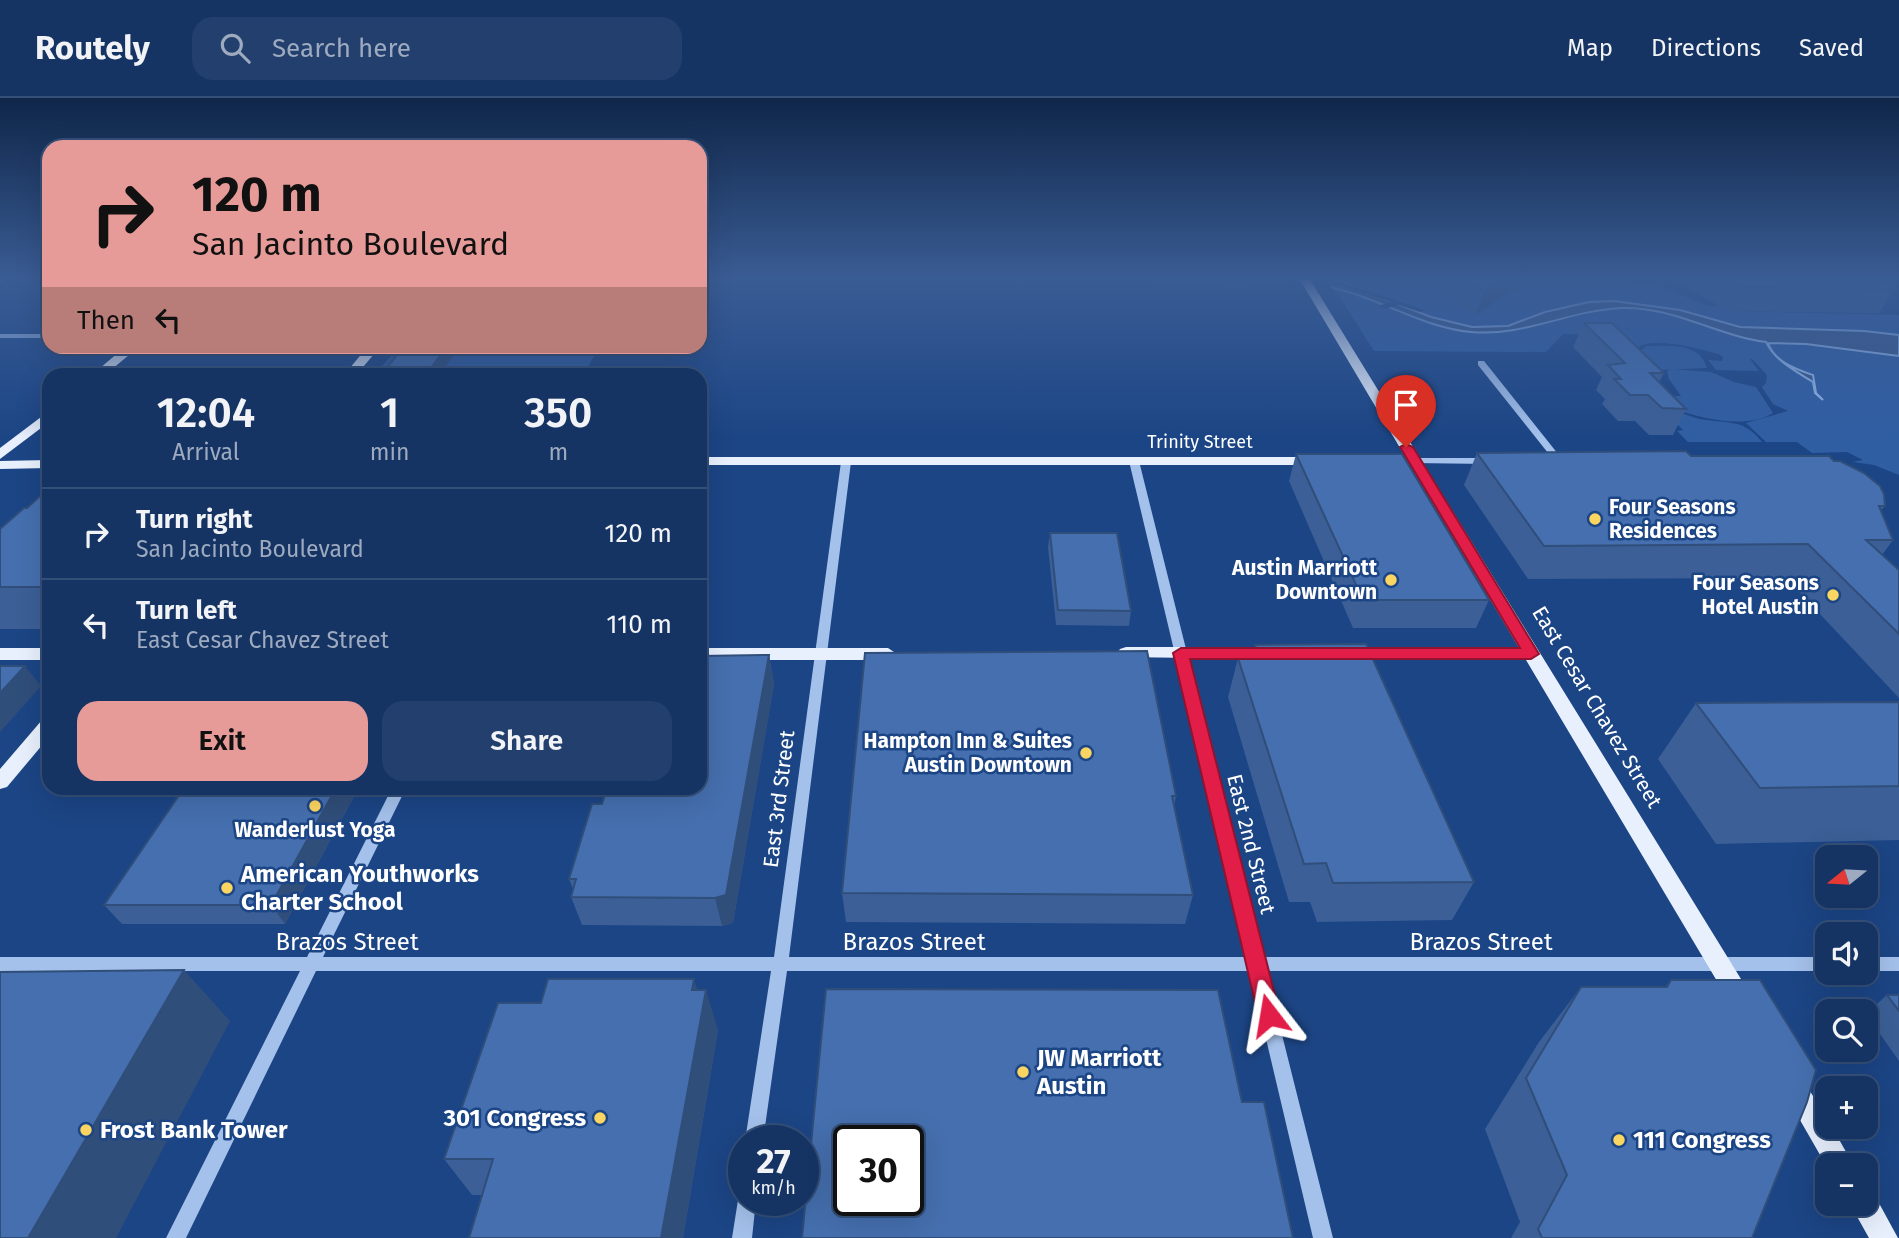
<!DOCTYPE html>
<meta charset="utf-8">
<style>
:root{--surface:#153464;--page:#223f6d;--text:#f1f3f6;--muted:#9daabf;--line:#344f78;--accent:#e69b98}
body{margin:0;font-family:"Fira Sans",sans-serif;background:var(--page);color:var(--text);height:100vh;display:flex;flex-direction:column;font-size:26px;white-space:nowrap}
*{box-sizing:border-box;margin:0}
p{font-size:23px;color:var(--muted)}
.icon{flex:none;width:38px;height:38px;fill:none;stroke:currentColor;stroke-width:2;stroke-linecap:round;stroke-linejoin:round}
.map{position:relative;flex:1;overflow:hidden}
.side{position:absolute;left:42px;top:270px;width:665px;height:427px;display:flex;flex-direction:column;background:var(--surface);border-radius:21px;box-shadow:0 7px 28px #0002,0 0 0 2px var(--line)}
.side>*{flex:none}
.hud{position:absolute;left:42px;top:42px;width:665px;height:214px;border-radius:21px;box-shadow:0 7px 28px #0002,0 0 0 2px var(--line);background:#e69b98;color:#111;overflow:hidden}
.needle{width:46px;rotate:252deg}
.tools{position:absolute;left:1815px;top:747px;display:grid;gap:14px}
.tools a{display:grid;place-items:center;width:63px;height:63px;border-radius:14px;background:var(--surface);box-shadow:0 7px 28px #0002,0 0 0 2px var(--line);font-size:35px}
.speed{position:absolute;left:728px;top:1027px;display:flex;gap:14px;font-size:35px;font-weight:700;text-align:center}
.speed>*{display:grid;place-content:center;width:91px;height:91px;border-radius:50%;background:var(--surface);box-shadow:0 7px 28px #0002,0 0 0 2px var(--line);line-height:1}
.speed small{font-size:18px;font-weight:400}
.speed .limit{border:4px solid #111;border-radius:10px;background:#fff;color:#111}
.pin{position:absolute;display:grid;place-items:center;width:60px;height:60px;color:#fff;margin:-72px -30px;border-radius:50% 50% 50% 0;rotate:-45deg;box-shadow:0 0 7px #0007}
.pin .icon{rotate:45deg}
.me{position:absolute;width:77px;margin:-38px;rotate:346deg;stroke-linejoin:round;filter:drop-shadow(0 0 5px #0008)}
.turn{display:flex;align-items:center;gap:24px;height:147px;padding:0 35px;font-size:32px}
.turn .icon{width:91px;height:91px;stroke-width:2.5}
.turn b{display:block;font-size:49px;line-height:60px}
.then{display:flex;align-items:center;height:66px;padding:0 35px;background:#0003;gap:14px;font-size:26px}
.eta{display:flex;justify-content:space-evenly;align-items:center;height:119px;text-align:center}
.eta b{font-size:42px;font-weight:600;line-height:49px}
.cta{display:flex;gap:14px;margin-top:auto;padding:14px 35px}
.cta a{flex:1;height:80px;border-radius:21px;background:var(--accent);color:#111;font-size:28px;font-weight:600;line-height:80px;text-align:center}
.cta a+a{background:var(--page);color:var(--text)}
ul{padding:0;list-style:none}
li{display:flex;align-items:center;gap:21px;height:91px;padding:0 35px;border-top:2px solid var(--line)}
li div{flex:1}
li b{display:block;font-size:26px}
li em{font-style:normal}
header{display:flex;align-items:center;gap:42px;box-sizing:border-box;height:98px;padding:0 35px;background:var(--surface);border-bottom:2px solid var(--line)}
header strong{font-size:33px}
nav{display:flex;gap:38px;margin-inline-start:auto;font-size:24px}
.search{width:490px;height:63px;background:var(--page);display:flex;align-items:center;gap:18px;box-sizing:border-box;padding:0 24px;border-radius:21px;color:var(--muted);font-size:26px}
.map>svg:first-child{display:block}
</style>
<header>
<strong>Routely</strong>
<div class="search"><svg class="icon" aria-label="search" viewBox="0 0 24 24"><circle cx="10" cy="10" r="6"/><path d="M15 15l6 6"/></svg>Search here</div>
<nav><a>Map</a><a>Directions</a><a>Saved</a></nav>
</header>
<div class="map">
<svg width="1899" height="1140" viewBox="0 0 1899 1140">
<rect width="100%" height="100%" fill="#1c4585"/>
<g fill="#305ea3">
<path d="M1128,180h267l15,3 66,34 36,-25 33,-6h110l53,22h14l6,5 171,4v160l-25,-10 -21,-3 10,-2 -16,-8 -35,1 -15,-11h-31l-20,-19 42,-12 -15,-7 -11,-17 4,-4 1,-8 -15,-16h-2l9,12 -43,-1 -8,-10 14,1 1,-4 -5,-3c-16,-5 -69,-19 -82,-5l-29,-14 -44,-1 -17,18 -172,-1 -37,-58c-30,-7 -67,-20 -95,-4z"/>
<path d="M1646,248c22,0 54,-4 61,22l-47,2 -21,-17z"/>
<path d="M399,249h200l-15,27h-209z"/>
<path d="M1673,271l38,3 23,10 22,5 17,26c-27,17 -72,5 -99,-4v-13h7l-12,-17 -2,-8z"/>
<path d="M1658,307c13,4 25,9 38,13 28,7 46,-2 66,24h-74l-11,-11 6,-1z"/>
</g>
<path fill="#3c5a89" stroke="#97bbed" stroke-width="2" d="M1283,180h48l100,39 41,10 36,-1 37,-14 44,-10 25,-1 66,9 60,17 124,4 35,4v21l-93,-12 -38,-1c7,19 28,26 45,32l3,18 7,7 -8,-7 -2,-11c-17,-11 -38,-21 -47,-40 -48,-6 -95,-36 -144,-34 -52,2 -99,29 -151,24 -44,-4 -84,-29 -126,-41 -20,-6 -42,-9 -62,-13z"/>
<path fill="#1c4585" d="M1282,180h46l97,32 -5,2 -21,-7 -14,4 -7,-3 13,-4 -63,-21 6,11 -50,-11z"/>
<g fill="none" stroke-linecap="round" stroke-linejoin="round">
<g fill="#a4c1eb" fill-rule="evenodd">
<rect x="0" y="236" width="49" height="4"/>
<path d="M1478,263h6l78,98v4h-6l-78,-98z"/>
<path d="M1134,360l5,3 124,496h564v14h-561l67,267h-20l-63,-267h-463l-24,170h-18l26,-170h-455l-130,267h-20l134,-267h-300v-14h307l85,-169h14l-83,169h451l67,-495 5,-3 5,3 -62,495h458l-118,-496z"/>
<path d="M1415,360h74l5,3 -5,3 -77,-1v-4z"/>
<rect x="1866" y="859" width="33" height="14"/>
<path d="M744,1094v8h12l-4,38h-20l6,-38 2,-7z"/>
</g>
<g fill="#e8f0fe" fill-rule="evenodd">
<path d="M0,180h7l-7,4z"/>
<path d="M1299,180h10l440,714 4,8 -4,8 -8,3 -8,-3 -207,-348 -186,-3 -3,-4 3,-4 6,-2 173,1z"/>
<path d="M126,248h14l-34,28h-13z"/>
<path d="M368,248h13l-24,28h-12z"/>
<path d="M49,313v11l-49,37v-11z"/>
<path d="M700,359h616l7,4 -7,4h-616z"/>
<path d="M49,362v8l-49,1v-8z"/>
<path d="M1126,549h150l9,6 -9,6 -156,-2 -3,-4 3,-4z"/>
<rect x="0" y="550" width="49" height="12"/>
<path d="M700,550h188l9,6 -9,6h-188z"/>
<path d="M49,620v19l-42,50 -7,2v-20l42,-49z"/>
<path d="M1793,977l9,3 25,41v8h5l22,39 -27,1 -46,-80 3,-9z"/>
<path d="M1866,1093l8,3 24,44h-29l-19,-34h16z"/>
</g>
</g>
<g fill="#3b5f96">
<path d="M1395,180h235l-3,5 -97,2 -18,5 -36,25 -66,-34z"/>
<path d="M1670,180h205l19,11 -15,24 -151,-2z"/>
<path d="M1584,225l80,50 -5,9 27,27 -13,26h-24l-14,-14h-17l-16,-17 3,-5 -9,-9 6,-13 -29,-30z"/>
<path d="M1477,355l214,3 194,50 -4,4 12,30 -11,15 17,15v128l-113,-120 -258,1 -64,-94z"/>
<path d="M1296,356l193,146 -13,28h-123l-64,-147z"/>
<path d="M49,390v141h-49v-100l27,-21z"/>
<path d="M1050,435l81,78 -2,15 -73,-1 -8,-78z"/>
<path d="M1255,547l219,237 -22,38 -135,2 -7,-20h-21l-61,-205 10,-39h13z"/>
<path d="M865,555l311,143 -2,10 19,89 -8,29 -339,-2 -4,-29z"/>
<path d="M769,557l5,29 -41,239 -11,3 -140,-1 -11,-28 2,-8 -4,-10 33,-75z"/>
<path d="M1899,604v138l-183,4 -58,-85 38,-56z"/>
<path d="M357,693l-72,133h-163l-18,-19z"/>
<path d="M1671,882l81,258h-241l9,-16 -35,-93 54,-87 42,-55h84z"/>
<path d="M697,892l21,40 -35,208h-214l13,-43h-10l-28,-36 97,-156z"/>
<path d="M1887,897h12v66l-33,-47z"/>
</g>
<g fill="#304e7a">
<path d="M1504,180h28l-2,7 -18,5 -36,25 8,-24z"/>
<path d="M447,248h10l1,3 -14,20 1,5h-11l-1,-9z"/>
<path d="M769,557l5,29 -41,239 -11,3 -7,-28z"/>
<path d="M25,568l16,20 -41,46v-39z"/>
<path d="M336,690h19l2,3 -72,133 -14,-19z"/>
<path d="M184,872l46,51 -114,217h-88z"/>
<path d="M694,881l9,29 3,-18 12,40 -35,208h-22z"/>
</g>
<g fill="#456fae" stroke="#304e7a" stroke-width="2" fill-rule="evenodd">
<path d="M1458,180h46l-20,13z"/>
<path d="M1724,180h151l19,11 -154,-2z"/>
<path d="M1584,225h28l52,50h-14l36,36 -24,-1 -14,-13h-18l-16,-16h7l-13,-14 17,-2z"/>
<path d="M404,248h43l-14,19h9l-8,9h-52z"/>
<path d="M1686,353l5,5h138l5,5h6l24,12 16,13 4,8 1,12h-6l14,34h-27l33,30v64l-91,-90 -264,2 -67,-93z"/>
<path d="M1296,356h106l87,146h-126z"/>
<path d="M49,390v99h-49v-58l24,-21h3z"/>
<path d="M1050,435h67l14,78 -73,-1z"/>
<path d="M1366,546l108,238 -141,1 -7,-20 -22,1 -66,-206h21l-4,-13z"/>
<path d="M1147,553l29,145h-4l21,99 -351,-2 23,-240z"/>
<path d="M769,557l-43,240 -11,3 -144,-1 5,-18h-7l23,-75h10l5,-16h93v-132z"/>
<path d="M0,568h25l-25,27z"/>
<path d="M1899,604v84l-139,2 -64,-85z"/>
<path d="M184,690h152l-65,117h-167z"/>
<path d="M184,872l-156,268h-28v-266z"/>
<path d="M548,881h146l-2,11h14l-45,248h-192l24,-79h-49l54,-156h43z"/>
<path d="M1671,882h89l56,90 -9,32 -55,136h-210l-4,-9 29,-54 -41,-97 55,-91h86z"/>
<path d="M826,891l392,1 24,112h22l29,136h-491zM849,1043h59v59h-59z"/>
<path d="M1887,897h12v16z"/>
</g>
<linearGradient id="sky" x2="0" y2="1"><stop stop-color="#0f2649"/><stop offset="0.53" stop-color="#3a5c94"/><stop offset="1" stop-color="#3a5c94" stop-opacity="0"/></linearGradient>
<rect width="1899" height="340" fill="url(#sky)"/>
<path fill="#e11d48" stroke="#92132f" stroke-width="2" d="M1406,346l7,3 126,207 -8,5h-341l90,356 -4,7 -7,3 -8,-3 -3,-7 -85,-362 8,-5h339l-120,-201z"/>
<g fill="#fbd562" stroke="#1c4585" stroke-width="2.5">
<circle cx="1595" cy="421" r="7"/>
<circle cx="1391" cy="482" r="7"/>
<circle cx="1833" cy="497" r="7"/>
<circle cx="1086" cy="655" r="7"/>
<circle cx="315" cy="708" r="7"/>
<circle cx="227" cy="790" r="7"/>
<circle cx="1023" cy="974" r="7"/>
<circle cx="600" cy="1020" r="7"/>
<circle cx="86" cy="1032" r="7"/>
<circle cx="1619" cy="1042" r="7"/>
</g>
<g text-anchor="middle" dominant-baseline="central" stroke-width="5" stroke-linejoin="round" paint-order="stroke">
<g font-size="18" fill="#fff" stroke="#1c4585">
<text x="1200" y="344">Trinity Street</text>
</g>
<g font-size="21" font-weight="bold" fill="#fff" stroke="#1c4585" text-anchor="end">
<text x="1609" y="409" text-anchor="start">Four Seasons<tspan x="1609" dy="24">Residences</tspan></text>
<text x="1377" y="470">Austin Marriott<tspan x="1377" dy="24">Downtown</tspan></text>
<text x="1819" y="485">Four Seasons<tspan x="1819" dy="24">Hotel Austin</tspan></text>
<text x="1072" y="643">Hampton Inn &amp; Suites<tspan x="1072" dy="24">Austin Downtown</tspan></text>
<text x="315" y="732" text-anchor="middle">Wanderlust Yoga</text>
</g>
<g font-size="21" fill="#fff" stroke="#1c4585">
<text transform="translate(1597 609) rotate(59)">East Cesar Chavez Street</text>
<text transform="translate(779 701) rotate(-83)">East 3rd Street</text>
<text transform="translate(1251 746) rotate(76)">East 2nd Street</text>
</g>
<g font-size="24" font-weight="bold" fill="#fff" stroke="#1c4585" text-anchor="start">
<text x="241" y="776">American Youthworks<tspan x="241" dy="28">Charter School</tspan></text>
<text x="1037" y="960">JW Marriott<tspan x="1037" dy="28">Austin</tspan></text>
<text x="586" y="1020" text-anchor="end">301 Congress</text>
<text x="100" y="1032">Frost Bank Tower</text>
<text x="1633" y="1042">111 Congress</text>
</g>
<g font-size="24" fill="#fff" stroke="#1c4585">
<text x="347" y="844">Brazos Street</text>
<text x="914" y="844">Brazos Street</text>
<text x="1481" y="844">Brazos Street</text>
</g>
</g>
</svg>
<div class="tools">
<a><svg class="needle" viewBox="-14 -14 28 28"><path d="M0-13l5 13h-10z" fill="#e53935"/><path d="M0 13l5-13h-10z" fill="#9daabf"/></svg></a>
<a><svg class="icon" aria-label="sound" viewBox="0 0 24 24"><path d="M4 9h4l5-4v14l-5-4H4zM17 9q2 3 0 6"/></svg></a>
<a><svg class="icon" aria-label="search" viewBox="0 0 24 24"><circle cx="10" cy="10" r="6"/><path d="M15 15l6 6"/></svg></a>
<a>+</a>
<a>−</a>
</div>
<div class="speed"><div>27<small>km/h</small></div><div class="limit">30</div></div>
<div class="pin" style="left:1406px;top:349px;background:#d93025"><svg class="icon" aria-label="arrive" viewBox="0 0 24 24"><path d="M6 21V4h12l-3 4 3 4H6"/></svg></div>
<svg class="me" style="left:1269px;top:917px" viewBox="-20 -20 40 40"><path d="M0-17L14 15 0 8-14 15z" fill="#e11d48" stroke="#fff" stroke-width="4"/></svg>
<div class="hud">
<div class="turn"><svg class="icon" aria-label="right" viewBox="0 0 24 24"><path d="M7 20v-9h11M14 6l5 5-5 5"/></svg><div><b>120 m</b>San Jacinto Boulevard</div></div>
<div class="then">Then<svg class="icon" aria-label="left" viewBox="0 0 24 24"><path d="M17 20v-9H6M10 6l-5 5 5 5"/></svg></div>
</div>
<section class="side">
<div class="eta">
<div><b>12:04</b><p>Arrival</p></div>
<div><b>1</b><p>min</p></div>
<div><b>350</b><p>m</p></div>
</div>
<ul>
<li><svg class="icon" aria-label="right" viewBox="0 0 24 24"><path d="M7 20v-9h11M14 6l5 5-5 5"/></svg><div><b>Turn right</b><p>San Jacinto Boulevard</p></div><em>120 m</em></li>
<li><svg class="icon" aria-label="left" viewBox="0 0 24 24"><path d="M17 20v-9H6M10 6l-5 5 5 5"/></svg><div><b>Turn left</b><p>East Cesar Chavez Street</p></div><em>110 m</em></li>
</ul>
<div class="cta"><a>Exit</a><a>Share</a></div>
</section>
</div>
